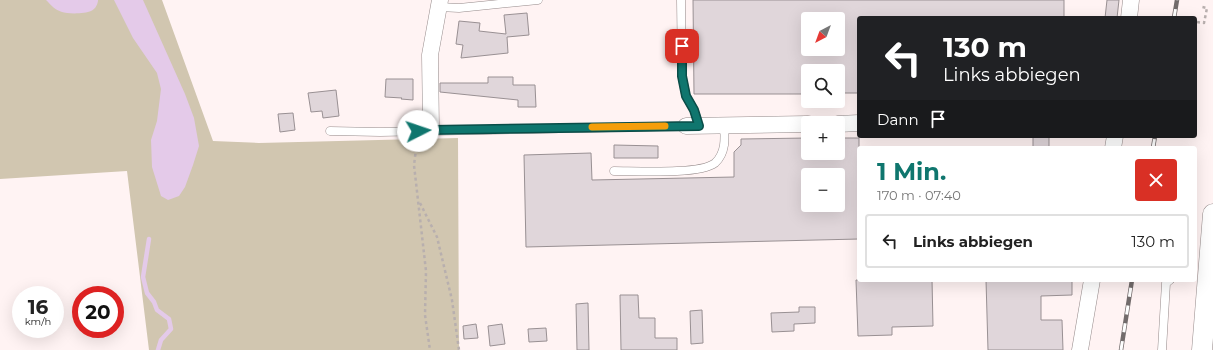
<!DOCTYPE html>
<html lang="de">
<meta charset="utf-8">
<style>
:root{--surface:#fff;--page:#f2f2f2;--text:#222;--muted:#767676;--line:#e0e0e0;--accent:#0f766e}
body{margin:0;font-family:Montserrat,sans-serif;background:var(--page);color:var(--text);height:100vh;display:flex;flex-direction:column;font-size:15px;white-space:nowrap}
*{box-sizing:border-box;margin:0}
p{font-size:13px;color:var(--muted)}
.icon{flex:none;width:22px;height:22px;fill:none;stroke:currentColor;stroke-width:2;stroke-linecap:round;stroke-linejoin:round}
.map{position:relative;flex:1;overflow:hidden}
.side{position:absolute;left:857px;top:146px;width:340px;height:136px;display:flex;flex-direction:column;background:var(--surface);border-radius:4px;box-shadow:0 4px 16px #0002}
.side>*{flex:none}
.hud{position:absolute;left:857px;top:16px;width:340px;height:122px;border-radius:4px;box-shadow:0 4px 16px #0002;background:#202124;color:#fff;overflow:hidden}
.needle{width:26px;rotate:221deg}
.tools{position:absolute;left:801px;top:12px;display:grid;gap:8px}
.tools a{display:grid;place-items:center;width:44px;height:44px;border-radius:4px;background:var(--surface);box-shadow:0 4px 16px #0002;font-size:20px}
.speed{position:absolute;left:12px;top:286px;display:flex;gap:8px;font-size:20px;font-weight:700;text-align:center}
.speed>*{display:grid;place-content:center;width:52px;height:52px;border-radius:50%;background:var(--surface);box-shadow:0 4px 16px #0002;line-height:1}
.speed small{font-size:10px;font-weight:400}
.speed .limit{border:6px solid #d22;background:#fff;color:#111}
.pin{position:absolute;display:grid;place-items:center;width:34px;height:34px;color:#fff;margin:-17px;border-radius:8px;box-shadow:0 2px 6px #0006}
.me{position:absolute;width:44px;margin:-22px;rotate:86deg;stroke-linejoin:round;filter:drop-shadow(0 0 3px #0008)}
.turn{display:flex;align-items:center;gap:14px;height:84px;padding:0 20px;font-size:18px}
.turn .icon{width:52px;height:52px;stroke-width:2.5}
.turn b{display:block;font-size:28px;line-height:34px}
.then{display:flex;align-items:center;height:38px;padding:0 20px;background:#0003;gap:8px;font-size:15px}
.round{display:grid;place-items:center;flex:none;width:42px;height:42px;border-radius:4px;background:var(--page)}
.headline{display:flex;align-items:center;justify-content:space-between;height:68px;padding:0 20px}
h1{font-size:24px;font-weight:700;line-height:30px;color:var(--accent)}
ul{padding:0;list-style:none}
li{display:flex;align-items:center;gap:12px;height:54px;margin:0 8px 6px;padding:0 12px;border:2px solid var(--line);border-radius:4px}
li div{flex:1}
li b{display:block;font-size:15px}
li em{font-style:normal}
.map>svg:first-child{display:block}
</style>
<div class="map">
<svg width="1213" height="350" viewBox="0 0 1213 350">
<rect width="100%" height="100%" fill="#fff3f3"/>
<path fill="#d1c6b0" d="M0,0h162l51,141 46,2 199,-5 1,212h-310l-22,-179 -127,8z"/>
<g fill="#e4cae9">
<path d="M46,0h52v1c-1,5 -3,8 -7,10 -6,3 -24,3 -29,1 -7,-2 -11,-7 -16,-12z"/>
<path d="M114,0h29l42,94 9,24 5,28 -6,19 -8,22 -6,9 -11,4 -7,-4 -9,-29 -1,-27 6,-19 4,-32 -4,-16 -24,-35z"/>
</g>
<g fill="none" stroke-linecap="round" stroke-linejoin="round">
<path stroke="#e4cae9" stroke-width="4.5" d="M149,239l-6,38 4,16 7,9 3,8 12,9 2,10 -10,11 -3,10"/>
</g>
<g fill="#e0d6da" stroke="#999093" fill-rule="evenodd">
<path d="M693,0h371v17h-3v1h-202v75h-21v-22h-30v23h-114zM808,19h30v30h-30z"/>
<path d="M1107,0h12l-2,18h-12z"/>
<path d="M527,13l2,22 -22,2 1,16 -47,5 2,-13 -7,-1 3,-23 21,2 -1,8 27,3 -2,-19z"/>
<path d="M488,77h25v8h22l1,22h-18v-7l-78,-8v-9h48z"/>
<path d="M386,79h27v21l-12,-1 1,-1 -17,-1z"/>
<path d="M336,90l3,26 -16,2 -1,-7 -11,1 -3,-19z"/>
<path d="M293,113l2,17 -15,2 -2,-18z"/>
<rect x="1033" y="136" width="16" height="12"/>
<path d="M808,138v15h30v-15h21v101l-333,8 -2,-92 67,-2 1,27 142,-3v-25l7,-7v-6zM808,175h30v30h-30z"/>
<path d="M614,145l44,1v12h-44z"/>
<path d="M856,280h76l1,46 -41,1v8l-34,1z"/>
<path d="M986,280h86v15l-31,1v24h21l1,30h-75z"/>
<path d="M620,295h18l1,23h16v20h22v12h-56z"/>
<path d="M588,303l1,47h-12l-1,-46z"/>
<path d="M799,307h16v16l-21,1v7l-22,1 -1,-19 28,-1z"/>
<path d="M702,310l1,33 -12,1 -1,-33z"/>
<path d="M476,324l2,14 -14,1 -1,-13z"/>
<path d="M502,324l3,20 -15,2 -2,-20z"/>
<path d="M546,328l1,13 -18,1 -1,-13z"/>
</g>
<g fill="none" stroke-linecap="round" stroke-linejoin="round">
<defs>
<g id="service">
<path d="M681,0l1,76 4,20 8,14 5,15"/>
<path d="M439,7l20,1 79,-8"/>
<path d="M330,131l50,1 306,-6"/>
<path d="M614,171c21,0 86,4 101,-8 11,-10 10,-25 9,-38"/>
<path d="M1162,350l4,-67 4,-3"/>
</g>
<g id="minor">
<path d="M1129,18l2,-18"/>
<path d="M838,124l21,-1"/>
<path d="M686,126l122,-2"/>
<path d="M431,130l-1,-75 10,-55"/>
<path d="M1113,148l2,-12"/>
<path d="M1080,350l12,-70"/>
</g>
<path id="tertiary" d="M1202,350l11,-136"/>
</defs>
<use href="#service" stroke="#958a8a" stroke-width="9"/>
<use href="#minor" stroke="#958a8a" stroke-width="17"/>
<use href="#tertiary" stroke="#958a8a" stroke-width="21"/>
<g stroke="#b8afae" stroke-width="2.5" stroke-dasharray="3 3" stroke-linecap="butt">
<path d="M1197,22l7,1 3,-15 -5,-1"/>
<path d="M417,142l-3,23 12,106 -1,44 5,35"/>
<path d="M420,203l17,34 15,63 7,50"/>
</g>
<use href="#service" stroke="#fff" stroke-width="8"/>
<use href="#minor" stroke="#fff" stroke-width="16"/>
<use href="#tertiary" stroke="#fff" stroke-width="20"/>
<defs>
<g id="rail">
<path d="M1174,18l3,-18"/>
<path d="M1153,148l2,-12"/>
<path d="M1121,350l11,-70"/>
</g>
</defs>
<use href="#rail" stroke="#726b6b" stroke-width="4.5"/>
<use href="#rail" stroke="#fff" stroke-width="3" stroke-dasharray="9" stroke-linecap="butt"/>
</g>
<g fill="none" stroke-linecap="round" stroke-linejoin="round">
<defs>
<path id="route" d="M418,131l13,-1 268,-4 -5,-16 -8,-14 -4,-20v-30"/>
</defs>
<use href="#route" stroke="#0a4d48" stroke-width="10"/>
<use href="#route" stroke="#0f766e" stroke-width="7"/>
<path stroke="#f59e0b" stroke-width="7" d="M592,127l73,-1"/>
</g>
</svg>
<div class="tools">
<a><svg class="needle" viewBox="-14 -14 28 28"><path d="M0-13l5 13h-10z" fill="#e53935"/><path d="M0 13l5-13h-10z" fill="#767676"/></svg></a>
<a><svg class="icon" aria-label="search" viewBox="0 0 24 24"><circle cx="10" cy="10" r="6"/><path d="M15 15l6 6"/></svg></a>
<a>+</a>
<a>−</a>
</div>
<div class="speed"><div>16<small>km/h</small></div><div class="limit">20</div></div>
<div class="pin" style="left:682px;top:46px;background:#d93025"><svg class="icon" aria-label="arrive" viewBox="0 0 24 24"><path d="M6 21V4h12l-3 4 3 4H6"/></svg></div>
<svg class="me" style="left:418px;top:131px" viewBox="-20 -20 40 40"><circle r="19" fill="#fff"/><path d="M0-13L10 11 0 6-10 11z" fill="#0f766e"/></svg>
<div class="hud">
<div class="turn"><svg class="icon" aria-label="left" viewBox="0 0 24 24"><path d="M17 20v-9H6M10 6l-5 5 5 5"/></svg><div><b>130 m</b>Links abbiegen</div></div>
<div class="then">Dann<svg class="icon" aria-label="arrive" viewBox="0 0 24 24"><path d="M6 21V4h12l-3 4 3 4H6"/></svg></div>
</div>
<section class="side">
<div class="headline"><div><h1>1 Min.</h1><p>170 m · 07:40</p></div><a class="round" style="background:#d93025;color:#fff"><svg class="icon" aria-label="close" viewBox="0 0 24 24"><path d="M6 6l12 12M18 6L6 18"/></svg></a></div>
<ul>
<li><svg class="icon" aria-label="left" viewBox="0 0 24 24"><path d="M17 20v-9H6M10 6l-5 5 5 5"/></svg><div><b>Links abbiegen</b></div><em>130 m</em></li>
</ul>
</section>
</div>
